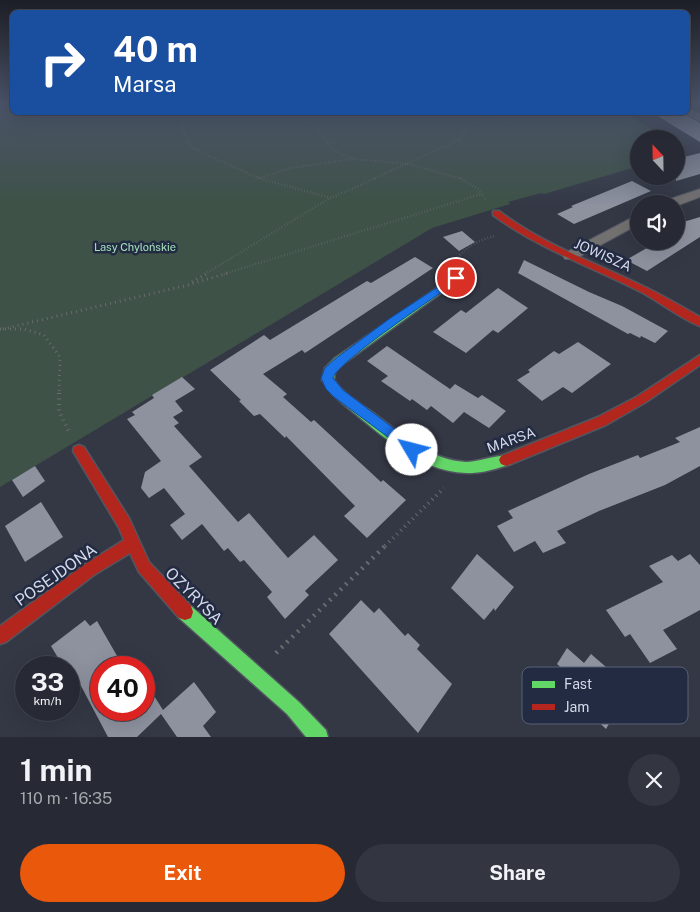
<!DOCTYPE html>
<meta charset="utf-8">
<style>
:root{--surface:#272a34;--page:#333640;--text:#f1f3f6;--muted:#a4a7ac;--line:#43464f;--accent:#ea580c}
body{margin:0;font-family:"Public Sans",sans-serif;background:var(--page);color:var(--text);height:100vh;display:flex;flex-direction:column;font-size:19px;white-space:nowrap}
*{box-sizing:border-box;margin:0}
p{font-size:16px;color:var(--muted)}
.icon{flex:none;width:28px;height:28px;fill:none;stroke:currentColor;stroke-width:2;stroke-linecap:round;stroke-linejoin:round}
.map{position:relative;height:737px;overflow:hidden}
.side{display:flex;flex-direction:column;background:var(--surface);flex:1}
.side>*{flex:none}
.top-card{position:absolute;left:10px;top:10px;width:680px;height:105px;border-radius:8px;box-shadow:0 5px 20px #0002,0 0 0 1px var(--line);background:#1a4fa0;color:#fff;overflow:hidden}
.needle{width:32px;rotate:338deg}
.controls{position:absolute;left:630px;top:130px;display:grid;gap:10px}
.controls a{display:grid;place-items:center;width:55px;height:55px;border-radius:50%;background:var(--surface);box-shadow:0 5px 20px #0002,0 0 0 1px var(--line);font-size:25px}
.speed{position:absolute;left:15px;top:656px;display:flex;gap:10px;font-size:25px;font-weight:700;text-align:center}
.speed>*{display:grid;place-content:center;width:65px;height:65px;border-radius:50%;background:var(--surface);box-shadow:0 5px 20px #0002,0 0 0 1px var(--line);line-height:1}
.speed small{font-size:12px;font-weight:400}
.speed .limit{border:8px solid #d22;background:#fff;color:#111}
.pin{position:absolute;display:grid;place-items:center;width:42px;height:42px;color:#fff;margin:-21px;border:2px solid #fff;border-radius:50%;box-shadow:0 1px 5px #0007}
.me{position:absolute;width:55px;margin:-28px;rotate:307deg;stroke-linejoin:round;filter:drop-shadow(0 0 4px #0008)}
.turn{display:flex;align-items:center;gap:18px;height:105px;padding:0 20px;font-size:22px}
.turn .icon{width:65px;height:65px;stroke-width:2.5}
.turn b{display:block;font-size:35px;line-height:42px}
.round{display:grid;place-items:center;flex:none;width:52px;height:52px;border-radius:26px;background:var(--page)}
.head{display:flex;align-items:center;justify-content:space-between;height:85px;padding:0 20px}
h1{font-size:30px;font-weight:700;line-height:38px}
.action{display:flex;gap:10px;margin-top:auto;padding:10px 20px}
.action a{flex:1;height:58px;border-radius:30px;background:var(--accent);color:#fff;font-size:20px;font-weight:700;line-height:58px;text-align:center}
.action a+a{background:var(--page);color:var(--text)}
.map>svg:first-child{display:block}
</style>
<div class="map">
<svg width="700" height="737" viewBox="0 0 700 737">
<rect width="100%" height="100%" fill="#343845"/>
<path fill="#3e5247" d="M0,103h12v9l613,1 43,26h-29v27l-95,28 -3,-1 -33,9 2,2 -78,24 -432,259z"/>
<g fill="#8e929f">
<path d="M651,112h31l18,11v19z"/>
<path d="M700,153v21l-24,7v-22z"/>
<path d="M632,181l19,10 -77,33 -17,-10 16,-7 -2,-1z"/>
<path d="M700,217v20l-53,34 -21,-11 33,-19h17v-14l4,-4z"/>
<path d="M462,231l13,11 -16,9 -16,-14z"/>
<path d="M415,257l18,11 -128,85 -3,-3 -39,24 24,20 -4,3 28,25 3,-2 67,62 2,-2 23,20 -39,38 -23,-22 11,-10 -69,-70 -1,2 -25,-24 -6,2 -15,-15 2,-1 -31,-30 54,-35 6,5 97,-59 4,2z"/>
<path d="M524,260l65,32 33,14 46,25 -13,12 -14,-7 -1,2 -10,-5 -2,1 -110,-61z"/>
<path d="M498,288l30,20 -30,25 -5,-3 -27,23 -33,-21 28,-22 5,3z"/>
<path d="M578,342l33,22 -39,29 -9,-6 -21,14 -25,-21 13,-8 -2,-2 26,-19 5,3z"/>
<path d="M387,346l63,43 5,-5 23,14 4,-3 24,16 -17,17 -25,-16 -11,11 -22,-17 -4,4 -15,-11 -2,2 -29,-20 7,-5 -21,-15z"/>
<path d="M182,377l13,12 -20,12 8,10 -10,6 6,6 -5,3 28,31 -13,9 49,56 11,-9 39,45 26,-23 24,25 -33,31 4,4 -24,24 -18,-22 5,-5 -28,-32 -4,2 -12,-14 -4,3 -22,-27 -20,16 -12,-15 15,-11 -21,-26 -15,10 -8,-10 4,-16 16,-11 -34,-42 8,-4 -3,-3 22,-14 -2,-3z"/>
<path d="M700,427v39l-35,19 -66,26 -42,20 9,12 -23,10 -8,-12 -21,11 -17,-26 16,-8 -5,-7 81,-37 49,-19 2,3 40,-16 -5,-4z"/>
<path d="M35,466l10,15 -22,16 -11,-17z"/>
<path d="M41,502l22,35 -38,25 -20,-36z"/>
<path d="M477,554l37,33 -19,24 -1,-3 -10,12 -33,-32z"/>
<path d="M690,554l10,11v45l-37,20 14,19 -27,14 -20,-29 -5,3 -19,-27 57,-28 -14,-16 23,-11 6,6z"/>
<path d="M361,600l13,13 5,-5 26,28 3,-3 12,12 -3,4 35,35 -34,49 -89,-99z"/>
<path d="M85,620l5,6 7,-5 27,47h-23v42h43v-30l19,30 31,-28 22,30 -13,14 8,11h-34l-16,-23 -24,23h-29l-28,-53 -11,10v-26h-5l-13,-22z"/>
<path d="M567,648l17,15 7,-9 30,26 -3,5 15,13 -10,18 -6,-6 -11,19 -40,-38 8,-11 -17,-16z"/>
</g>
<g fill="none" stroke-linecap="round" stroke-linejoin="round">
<defs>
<g id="street">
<path d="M688,108l12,6v7l-16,-8 4,-1z"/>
<path d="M700,189v8l-24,9v-2h-13l1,-3z"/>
<path d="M639,214v10l-64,35h-10l-2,-3 2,-3z"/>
</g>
<g id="fast">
<path d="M456,275l5,3 -2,2 -116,84 -8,8 -1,8c9,14 24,22 38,32 28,21 57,48 94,50 12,0 36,-9 45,-6l2,4 -2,4c-15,5 -30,10 -45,9 -48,-1 -89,-42 -124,-70l-10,-9 -10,-14 3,-12 10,-10z"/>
<path d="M185,604l6,2 108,96 27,28 2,7h-22l-19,-23 -108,-96 -2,-6 2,-6z"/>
</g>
<g id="jam">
<path d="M493,211h6c44,33 94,51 144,75 19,9 38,20 57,31v9c-15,-5 -41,-24 -57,-33 -51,-26 -104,-44 -150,-78z"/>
<path d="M700,355v10l-54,37 -40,23 -95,39 -5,2 -5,-2 -2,-4 2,-4 97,-39 40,-21z"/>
<path d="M79,445l5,2 45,71 20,44 42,44 2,6 -2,6 -6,2 -6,-2 -40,-46 -9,-19 -36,22 -88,67 -6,2v-18l84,-61 40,-25 -5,-12 -46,-77 1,-4z"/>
</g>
</defs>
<use href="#street" stroke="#525661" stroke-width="2"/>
<use href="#fast" stroke="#525661" stroke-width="3"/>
<use href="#jam" stroke="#525661" stroke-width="3"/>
<g stroke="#6b6b6e" stroke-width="2" stroke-dasharray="0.5 2" stroke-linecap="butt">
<path d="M177,112l13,35 70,32"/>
<path d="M303,112l30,38 21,9 55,5 53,15"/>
<path d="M0,114l2,-11"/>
<path d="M260,178l31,-10 62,-9"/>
<path d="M373,179l86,-39 14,-17 16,-11"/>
</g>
<g stroke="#6b6b6e" stroke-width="2.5" stroke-dasharray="0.5 2.5" stroke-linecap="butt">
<path d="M258,178l73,20 45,-20"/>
<path d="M460,178l18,11 8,11"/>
<path d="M454,262c10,-14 25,-23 42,-26"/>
<path d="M205,274l125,-76"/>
<path d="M224,274l257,-80"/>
</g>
<g stroke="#6b6b6e" stroke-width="3" stroke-dasharray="1 4" stroke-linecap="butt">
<path d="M192,282l16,-9"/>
<path d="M0,329h24l20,6 16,22 -1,37"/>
<path d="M3,329l185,-44 40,-12"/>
</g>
<g stroke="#6b6b6e" stroke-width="4" stroke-dasharray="1 4.5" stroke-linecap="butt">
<path d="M59,393v18l10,21"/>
<path d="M385,546l59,-58"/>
</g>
<path stroke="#6b6b6e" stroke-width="4.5" stroke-dasharray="2 5.5" stroke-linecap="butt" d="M276,653l111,-109"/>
<use href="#street" fill="#737070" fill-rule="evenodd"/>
<use href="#fast" fill="#63d668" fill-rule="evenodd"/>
<use href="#jam" fill="#b3261e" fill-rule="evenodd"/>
</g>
<linearGradient id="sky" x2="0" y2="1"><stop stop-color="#1d1f26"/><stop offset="0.5" stop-color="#4a5368"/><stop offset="1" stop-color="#4a5368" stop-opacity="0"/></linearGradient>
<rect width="700" height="206" fill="url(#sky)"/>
<path fill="#1a73e8" stroke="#114b97" d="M456,275l4,1v4c-20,13 -123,82 -127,98l10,12 74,56 2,4 -2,4 -5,1 -78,-58 -8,-8 -5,-11 4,-10 10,-9 54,-40z"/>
<g text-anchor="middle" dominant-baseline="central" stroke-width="5" stroke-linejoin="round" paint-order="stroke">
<g font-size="11" fill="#a7e2bd" stroke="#222b42">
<text x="135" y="247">Lasy Chylońskie</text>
</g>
<g font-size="14" fill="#d4daea" stroke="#222b42">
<text transform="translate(603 255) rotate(24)">JOWISZA</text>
<text transform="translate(511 440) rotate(-20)">MARSA</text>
</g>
<g font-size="16" fill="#d4daea" stroke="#222b42">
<text transform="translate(56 575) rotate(-35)">POSEJDONA</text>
<text transform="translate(194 596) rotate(45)">OZYRYSA</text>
</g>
</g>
<rect x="522" y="667" width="166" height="57" rx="8" fill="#222b42" stroke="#576074" stroke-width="1"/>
<rect x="532" y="681" width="23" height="7" fill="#63d668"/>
<rect x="532" y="704" width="23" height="6" fill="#b3261e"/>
<g font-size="14" fill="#d4daea">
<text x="564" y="689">Fast</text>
<text x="564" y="712">Jam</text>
</g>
</svg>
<div class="controls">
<a><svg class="needle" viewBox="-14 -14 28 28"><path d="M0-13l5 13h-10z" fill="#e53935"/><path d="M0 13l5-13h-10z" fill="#a4a7ac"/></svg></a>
<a><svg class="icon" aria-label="sound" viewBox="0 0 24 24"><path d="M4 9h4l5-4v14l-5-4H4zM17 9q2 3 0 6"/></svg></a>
</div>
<div class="speed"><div>33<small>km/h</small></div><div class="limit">40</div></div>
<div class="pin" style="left:456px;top:278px;background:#d93025"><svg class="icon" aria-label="arrive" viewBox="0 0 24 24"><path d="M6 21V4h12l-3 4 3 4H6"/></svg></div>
<svg class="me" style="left:412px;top:450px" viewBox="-20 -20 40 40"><circle r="19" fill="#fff"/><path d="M0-13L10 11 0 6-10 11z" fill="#1a73e8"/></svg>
<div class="top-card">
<div class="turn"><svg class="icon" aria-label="right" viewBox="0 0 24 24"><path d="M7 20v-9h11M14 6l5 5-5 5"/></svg><div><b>40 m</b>Marsa</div></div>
</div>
</div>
<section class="side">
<div class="head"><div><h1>1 min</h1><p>110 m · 16:35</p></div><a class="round"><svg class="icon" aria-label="close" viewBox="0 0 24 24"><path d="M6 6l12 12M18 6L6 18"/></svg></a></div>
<div class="action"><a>Exit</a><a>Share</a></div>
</section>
